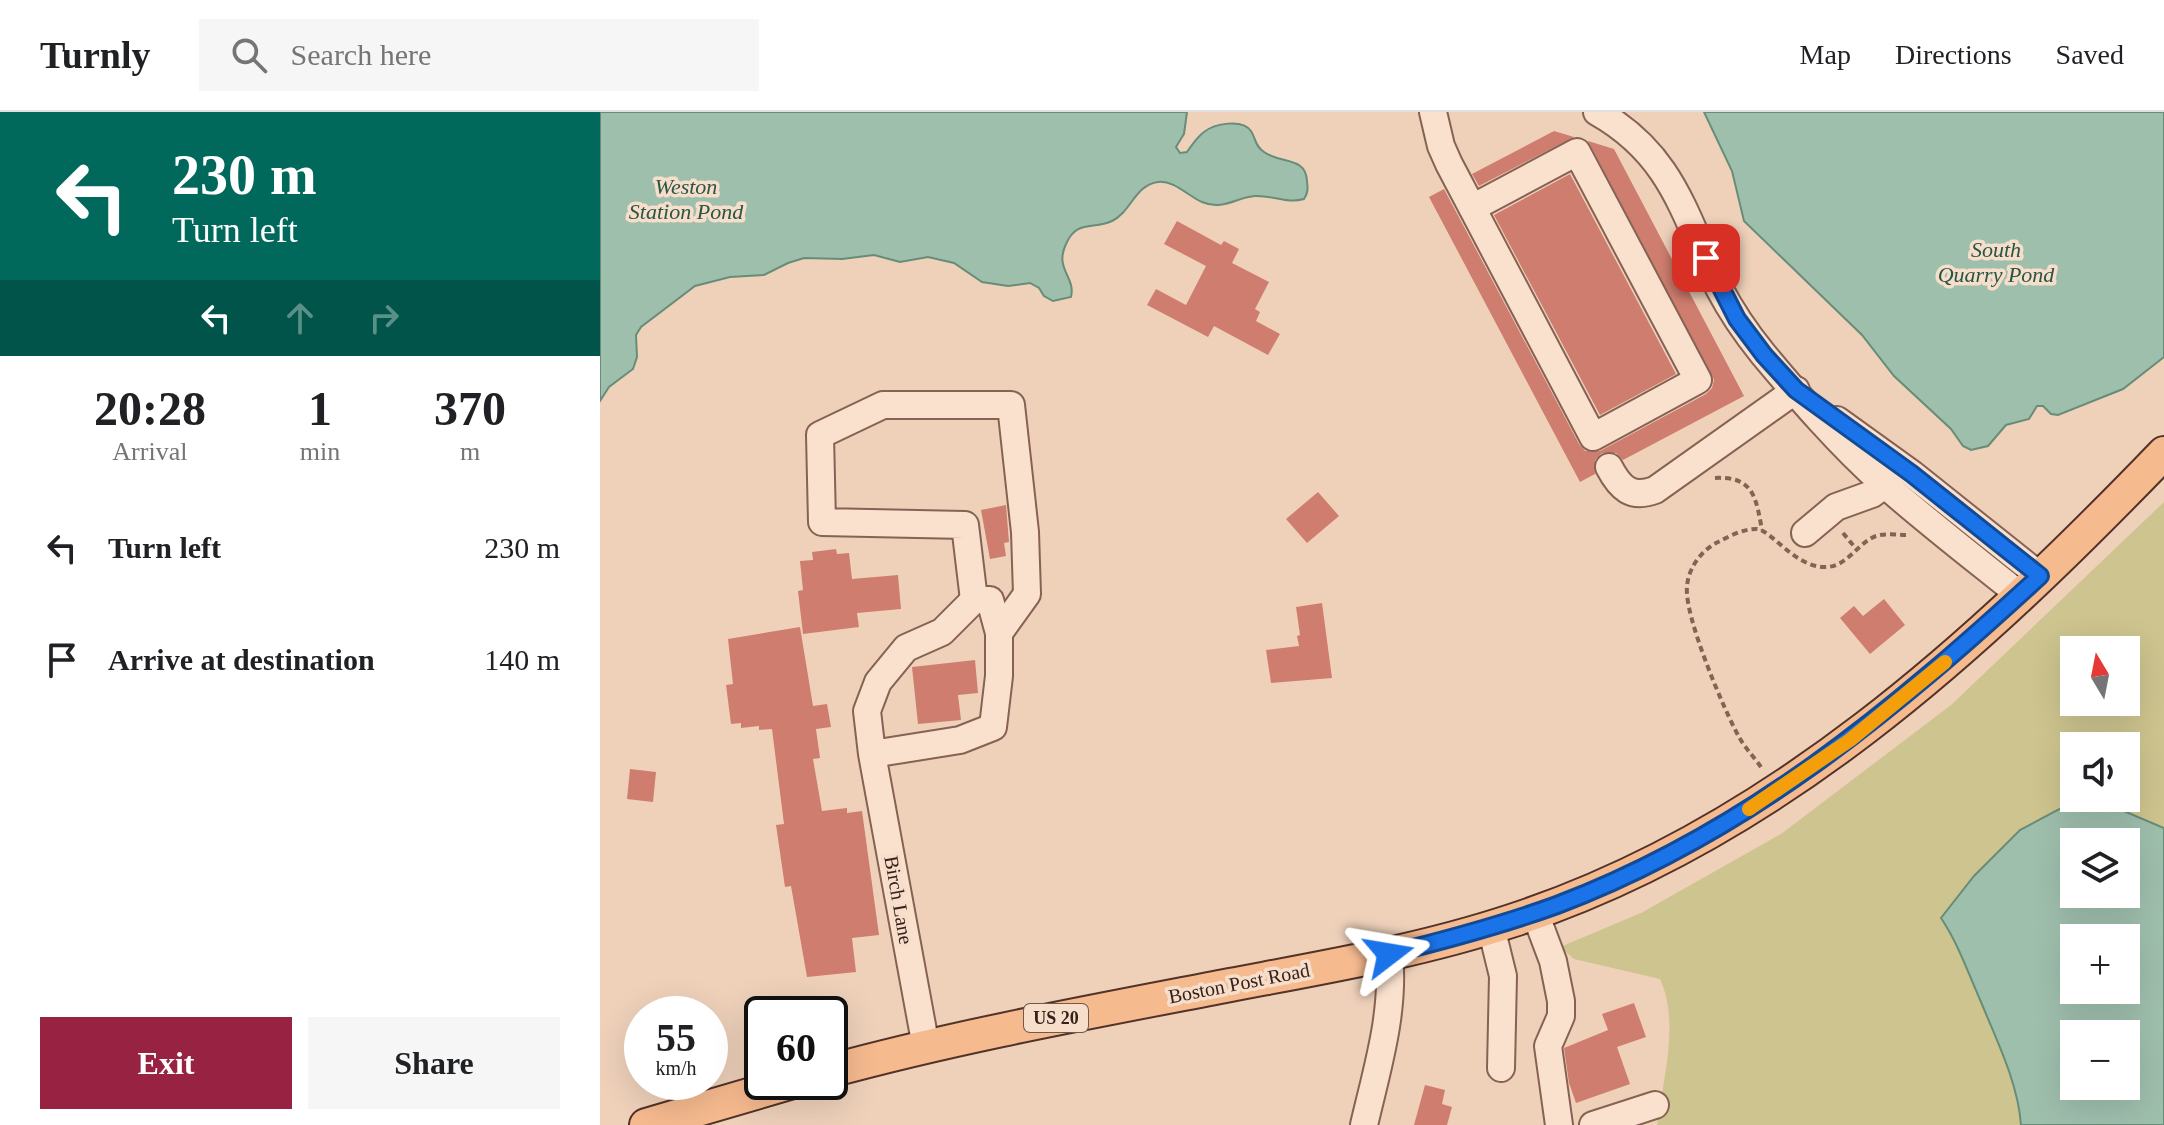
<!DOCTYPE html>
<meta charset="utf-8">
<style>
:root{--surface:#fff;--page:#f6f6f6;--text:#202124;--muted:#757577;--line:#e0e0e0;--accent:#972242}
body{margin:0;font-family:Georgia,serif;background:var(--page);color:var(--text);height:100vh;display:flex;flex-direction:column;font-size:30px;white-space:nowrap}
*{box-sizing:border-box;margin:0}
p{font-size:26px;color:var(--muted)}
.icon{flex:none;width:44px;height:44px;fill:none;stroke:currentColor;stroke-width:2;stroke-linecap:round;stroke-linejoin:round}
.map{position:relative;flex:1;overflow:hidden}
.details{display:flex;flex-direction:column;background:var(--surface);width:600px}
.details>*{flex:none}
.banner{background:#00695c;color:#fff;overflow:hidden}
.needle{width:52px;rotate:350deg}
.buttons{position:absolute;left:1460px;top:524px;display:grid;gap:16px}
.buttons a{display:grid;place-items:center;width:80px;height:80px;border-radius:0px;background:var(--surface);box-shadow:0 8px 32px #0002;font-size:40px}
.speed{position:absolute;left:24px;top:884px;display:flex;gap:16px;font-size:40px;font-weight:700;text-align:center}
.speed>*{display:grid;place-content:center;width:104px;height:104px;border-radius:50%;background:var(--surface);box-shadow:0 8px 32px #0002;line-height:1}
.speed small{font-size:20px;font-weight:400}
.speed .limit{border:4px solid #111;border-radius:12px;background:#fff;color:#111}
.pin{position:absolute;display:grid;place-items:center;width:68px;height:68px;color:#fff;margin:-34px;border-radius:16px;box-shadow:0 4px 12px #0006}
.me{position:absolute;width:88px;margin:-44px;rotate:76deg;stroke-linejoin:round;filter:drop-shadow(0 0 6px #0008)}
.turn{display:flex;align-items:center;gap:28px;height:168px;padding:0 40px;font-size:36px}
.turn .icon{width:104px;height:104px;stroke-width:2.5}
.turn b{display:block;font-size:56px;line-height:68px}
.lanes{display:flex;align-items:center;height:76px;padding:0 40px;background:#0003;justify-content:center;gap:40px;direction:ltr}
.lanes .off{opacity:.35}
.eta{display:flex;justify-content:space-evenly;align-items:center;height:136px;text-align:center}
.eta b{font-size:48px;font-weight:600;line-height:56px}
.button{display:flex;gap:16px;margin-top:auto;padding:16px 40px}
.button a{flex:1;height:92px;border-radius:0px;background:var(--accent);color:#fff;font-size:32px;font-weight:600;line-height:92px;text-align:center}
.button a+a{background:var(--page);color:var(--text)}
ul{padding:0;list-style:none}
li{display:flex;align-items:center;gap:24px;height:112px;padding:0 40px}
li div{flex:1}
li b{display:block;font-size:30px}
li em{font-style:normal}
header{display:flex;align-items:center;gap:48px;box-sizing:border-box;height:112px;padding:0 40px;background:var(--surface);border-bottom:2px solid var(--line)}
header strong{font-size:38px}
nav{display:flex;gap:44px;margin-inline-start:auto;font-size:28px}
.search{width:560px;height:72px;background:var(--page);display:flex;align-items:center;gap:20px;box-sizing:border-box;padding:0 28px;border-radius:0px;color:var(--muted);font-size:30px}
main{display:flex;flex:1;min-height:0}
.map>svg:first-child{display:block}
</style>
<header>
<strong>Turnly</strong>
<div class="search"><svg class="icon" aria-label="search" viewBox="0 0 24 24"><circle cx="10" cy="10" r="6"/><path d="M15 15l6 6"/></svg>Search here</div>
<nav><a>Map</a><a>Directions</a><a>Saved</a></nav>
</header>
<main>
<section class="details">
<div class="banner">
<div class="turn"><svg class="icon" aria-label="left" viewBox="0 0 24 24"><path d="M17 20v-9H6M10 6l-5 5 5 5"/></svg><div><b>230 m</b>Turn left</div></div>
<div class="lanes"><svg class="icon" aria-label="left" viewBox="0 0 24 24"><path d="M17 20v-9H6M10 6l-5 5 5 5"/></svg><svg class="icon off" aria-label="ahead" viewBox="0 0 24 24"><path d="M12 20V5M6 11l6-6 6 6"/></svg><svg class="icon off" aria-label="right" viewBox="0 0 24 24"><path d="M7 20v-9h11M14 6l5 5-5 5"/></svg></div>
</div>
<div class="eta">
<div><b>20:28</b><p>Arrival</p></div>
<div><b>1</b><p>min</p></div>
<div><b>370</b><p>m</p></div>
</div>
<ul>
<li><svg class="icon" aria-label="left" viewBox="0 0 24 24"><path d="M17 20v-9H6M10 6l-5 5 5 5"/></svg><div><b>Turn left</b></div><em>230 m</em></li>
<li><svg class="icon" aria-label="arrive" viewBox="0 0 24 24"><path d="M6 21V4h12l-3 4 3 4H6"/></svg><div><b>Arrive at destination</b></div><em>140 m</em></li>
</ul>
<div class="button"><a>Exit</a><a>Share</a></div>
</section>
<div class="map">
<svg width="1564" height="1013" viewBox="0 0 1564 1013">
<rect width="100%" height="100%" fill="#efd1ba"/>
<path fill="#cdc48f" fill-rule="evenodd" d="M1564,390v326l-52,-22 -27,-8h41v-52h-52v52h6l-19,8 -120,112c18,27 27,55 40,84 16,38 37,81 40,123h-364c6,-46 23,-102 3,-146l-86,-20 -14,-12 81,-34 140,-79 170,-129zM1474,538h52v52h-52z"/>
<g fill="#9fbfad" stroke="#678d79" stroke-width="2" fill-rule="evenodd">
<path d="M0,0h587l-3,22 -8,13 4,6 7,-1c5,-7 10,-15 17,-20 10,-8 38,-14 47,-1 5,8 4,15 13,21 16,12 42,4 43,29 1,8 1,12 -3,18 -18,5 -31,-4 -49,-3 -18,1 -32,15 -53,6 -14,-6 -28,-22 -44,-20 -23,3 -27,30 -46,39 -19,9 -35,-2 -46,23 -12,25 10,33 5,53l-18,4 -9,-5 -5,-8 -9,-5 -22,3 -26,-4 -28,-19 -26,-6 -28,5 -26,-7 -32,4 -38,-1 -16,5 -24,12 -34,2 -35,9 -54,41 -5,8 1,22 -4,12 -24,18 -9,14z"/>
<path d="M1104,0h460v245l-41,32 -65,26 -7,-1 -8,-8h-6l-8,13 -23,6 -18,21 -17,4 -8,-4 -12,-17 -57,-53 -32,-41 -118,-114 -12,-50z"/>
<path d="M1480,686l32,8 52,22v297h-143c-3,-42 -24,-84 -40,-123 -13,-29 -22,-57 -40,-84l33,-42 46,-46zM1474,730h52v52h-52zM1474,826h52v52h-52zM1474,922h52v52h-52z"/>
</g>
<g fill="#cf7d6e">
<path d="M954,19l20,6 -95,49 -7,-12z"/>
<path d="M988,29l26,8 130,247 -121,64 -7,-7h-14l-7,7v14l-15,8 -151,-285 15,-8 135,255 6,7h15l106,-57 6,-6 2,-8z"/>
<path d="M970,62l106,200 -76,41 -106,-200z"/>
<path d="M577,109l44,24 3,-4 15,8 -7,14 37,19 -14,27 5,3 -4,9 24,13 -12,21 -54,-29 -6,11 -61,-32 9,-16 30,16 20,-39 -42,-22z"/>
<path d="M718,380l21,24 -32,27 -21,-24z"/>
<path d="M406,393l3,37 -5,1 2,13 -16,3 -9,-49z"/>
<path d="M236,437l1,5 12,-1 3,26 46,-4 3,34 -44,4 2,14 -56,7 -5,-43 5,-1 -3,-29 13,-1 -1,-8z"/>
<path d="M1284,487l21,26 -35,29 -30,-36 14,-12 9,10z"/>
<path d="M722,491l10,75 -61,5 -5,-33 33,-4 -2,-10 3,-1 -4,-28z"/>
<path d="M200,515l13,79 14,-2 4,23 -15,2 4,29 -7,1 9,52 25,-3v5l15,-2 17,124 -27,3 4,34 -49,5 -16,-91 -6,1 -9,-62 8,-1 -12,-95 -13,1v-4l-18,2v-5l-10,1 -5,-39 7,-1 -5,-45z"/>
<path d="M375,548l3,33 -20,2 3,25 -43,4 -6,-57z"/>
<path d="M30,657l26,3 -3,30 -26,-3z"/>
<path d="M1034,891l12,34 -29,10 13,37 -54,19 -7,-20 -5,-35 44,-18 -6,-16z"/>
<path d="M825,973l20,5 -3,14 10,3 -5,18h-33z"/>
</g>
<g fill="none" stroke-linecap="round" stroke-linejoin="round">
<defs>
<g id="minor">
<path d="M833,0l8,34 8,18 144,273 105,-57 -121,-228 -105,56"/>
<path d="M997,0c76,43 87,103 122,176 12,23 27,45 44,66 36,43 78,92 120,129 44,39 91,75 137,112"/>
<path d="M1237,308l75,54 128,102"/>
<path d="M1009,355c11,21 22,32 46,23l141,-100"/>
<path d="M1205,421l31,-26 36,-13 12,-9"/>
<path d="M374,488l-9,-75 -143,-3 -2,-87 63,-30h128l14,127 2,62 -28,39"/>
<path d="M272,642l88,-14 33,-13 6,-51v-43l-9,-33h-16l-32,32 -36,16 -28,34 -11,29 5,43 54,293"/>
<path d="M935,801l18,48 8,40v15l-13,30 11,79"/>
<path d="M891,815l12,49 -2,92"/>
<path d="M764,1013c13,-56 31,-113 25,-171"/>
<path d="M993,1013l62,-20"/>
</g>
<g id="major">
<path d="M230,959c132,-36 266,-60 400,-86 95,-18 190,-34 281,-64 261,-85 467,-275 653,-468"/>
<path d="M46,1013l147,-43"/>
</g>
</defs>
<use href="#minor" stroke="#866254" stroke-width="30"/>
<use href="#major" stroke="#533229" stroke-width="36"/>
<g stroke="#866254" stroke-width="4" stroke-dasharray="6 4" stroke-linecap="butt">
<path d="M1115,366c39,-2 41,20 47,52"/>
<path d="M1243,421l14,17"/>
<path d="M1161,655c-7,-10 -16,-19 -22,-30 -15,-27 -55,-121 -52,-150 1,-18 13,-35 29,-44 12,-6 26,-14 40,-14 15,0 37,37 68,38 23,1 33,-24 52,-31 9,-3 20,-1 30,-1"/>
</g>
<use href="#minor" stroke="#fae1cd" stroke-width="26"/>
<use href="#major" stroke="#f6ba8f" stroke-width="32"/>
</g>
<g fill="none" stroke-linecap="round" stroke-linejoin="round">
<defs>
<path id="route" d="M789,842c57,-14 113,-29 168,-49 190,-72 336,-194 483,-329l-128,-102 -116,-84 -32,-35 -27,-36 -31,-61"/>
</defs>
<use href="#route" stroke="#114b97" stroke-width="20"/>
<use href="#route" stroke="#1a73e8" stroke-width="14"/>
<path stroke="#f59e0b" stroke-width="14" d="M1149,697l101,-69 95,-78"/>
</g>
<g text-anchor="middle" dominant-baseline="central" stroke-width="7" stroke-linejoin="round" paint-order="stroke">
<rect fill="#f6deca" stroke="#6f594f" stroke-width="2" x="424" y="892" width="64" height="28" rx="6"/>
<g font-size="18" font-weight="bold" fill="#35201a">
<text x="456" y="906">US 20</text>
</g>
<g font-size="20" fill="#35201a" stroke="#f6deca">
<text transform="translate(299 788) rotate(80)">Birch Lane</text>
<text transform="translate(639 871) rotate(-11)">Boston Post Road</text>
</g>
<g font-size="22" font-style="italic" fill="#285546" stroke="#f6deca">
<text x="86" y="74">Weston<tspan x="86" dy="25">Station Pond</tspan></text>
<text x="1396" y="137">South<tspan x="1396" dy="25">Quarry Pond</tspan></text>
</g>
</g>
</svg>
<div class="buttons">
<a><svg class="needle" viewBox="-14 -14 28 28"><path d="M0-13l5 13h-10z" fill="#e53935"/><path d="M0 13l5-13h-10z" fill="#757577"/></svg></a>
<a><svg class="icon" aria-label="sound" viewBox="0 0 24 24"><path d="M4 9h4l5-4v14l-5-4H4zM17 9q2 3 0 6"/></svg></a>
<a><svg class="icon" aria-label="layers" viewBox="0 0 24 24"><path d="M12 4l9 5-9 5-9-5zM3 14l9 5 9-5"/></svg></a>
<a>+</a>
<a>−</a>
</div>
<div class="speed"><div>55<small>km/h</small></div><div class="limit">60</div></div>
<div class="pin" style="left:1106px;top:146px;background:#d93025"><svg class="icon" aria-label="arrive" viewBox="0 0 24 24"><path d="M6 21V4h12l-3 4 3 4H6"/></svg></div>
<svg class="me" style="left:789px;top:842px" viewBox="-20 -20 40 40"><path d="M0-17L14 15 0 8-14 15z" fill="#1a73e8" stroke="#fff" stroke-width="4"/></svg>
</div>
</main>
